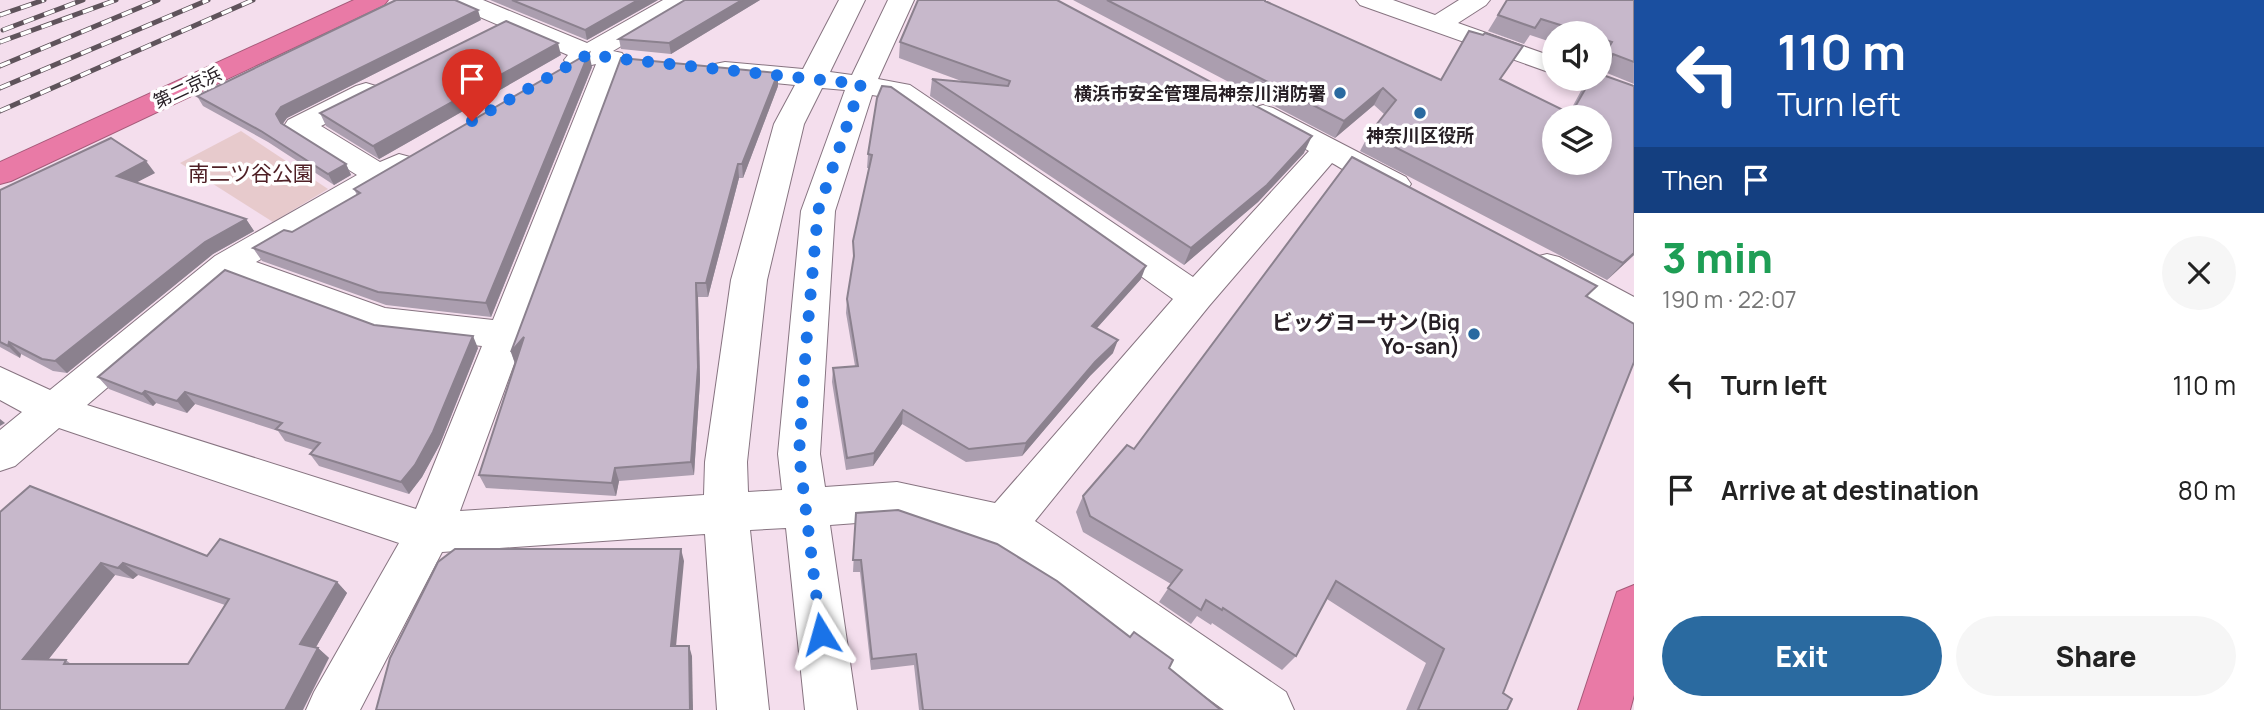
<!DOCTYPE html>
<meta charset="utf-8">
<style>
:root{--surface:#fff;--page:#f6f6f6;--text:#222;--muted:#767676;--accent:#2a6aa0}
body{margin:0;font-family:Manrope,"Noto Sans JP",sans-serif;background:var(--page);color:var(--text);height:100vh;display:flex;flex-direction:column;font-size:26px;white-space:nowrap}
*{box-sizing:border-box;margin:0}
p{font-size:23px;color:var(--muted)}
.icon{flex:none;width:38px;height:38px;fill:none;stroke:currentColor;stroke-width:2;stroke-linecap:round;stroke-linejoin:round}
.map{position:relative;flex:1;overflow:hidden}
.sheet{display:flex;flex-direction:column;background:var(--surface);width:630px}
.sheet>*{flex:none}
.hud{background:#1a4fa0;color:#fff;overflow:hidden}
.controls{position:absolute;left:1542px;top:21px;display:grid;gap:14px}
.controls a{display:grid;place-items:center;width:70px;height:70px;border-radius:50%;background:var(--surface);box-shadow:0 4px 10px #0003;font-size:35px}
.pin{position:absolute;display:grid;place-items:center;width:60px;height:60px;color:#fff;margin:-72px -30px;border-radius:50% 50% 50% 0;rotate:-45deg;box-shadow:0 0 7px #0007}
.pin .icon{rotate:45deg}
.me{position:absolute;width:77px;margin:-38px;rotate:352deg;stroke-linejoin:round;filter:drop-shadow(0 0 5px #0008)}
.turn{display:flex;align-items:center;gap:24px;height:147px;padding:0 28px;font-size:32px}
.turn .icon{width:91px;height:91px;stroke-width:2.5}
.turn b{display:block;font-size:49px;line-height:60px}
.then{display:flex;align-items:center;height:66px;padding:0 28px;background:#0003;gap:14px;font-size:26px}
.round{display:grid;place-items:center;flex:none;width:74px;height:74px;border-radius:37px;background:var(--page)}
.overview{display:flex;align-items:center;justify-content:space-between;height:119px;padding:0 28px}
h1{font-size:42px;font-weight:800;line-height:52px;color:#1e9e55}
.action{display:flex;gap:14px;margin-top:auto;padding:14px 28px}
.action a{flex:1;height:80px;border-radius:42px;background:var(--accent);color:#fff;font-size:28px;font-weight:800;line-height:80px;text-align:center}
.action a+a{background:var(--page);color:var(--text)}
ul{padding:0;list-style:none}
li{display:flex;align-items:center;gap:21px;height:105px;padding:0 28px}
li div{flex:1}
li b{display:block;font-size:26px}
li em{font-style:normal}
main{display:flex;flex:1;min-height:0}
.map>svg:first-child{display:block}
</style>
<main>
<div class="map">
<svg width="1634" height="710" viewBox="0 0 1634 710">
<rect width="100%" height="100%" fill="#f4deed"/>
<path fill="#e7cacc" d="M241,131l87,58 -55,33 -93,-59z"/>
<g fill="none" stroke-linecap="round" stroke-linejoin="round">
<defs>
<g id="minor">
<path d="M448,0h35l104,43 76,-43h31l-4,5 -77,46 9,2 4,6 -166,452 244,-16 1,-33 26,-182 43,-156 21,-39 -70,-7 -10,-2 -4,-6 4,-6 10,-2 78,7 36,-69h26l-35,72 22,3 36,-75h26l-36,79 32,6 283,192 116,-126 -56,-31 -5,-6 5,-6 10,-3 10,3 133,69 5,7 -5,7c-25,7 -52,-16 -74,-28l-123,143 -174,215 251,171 8,18h-70l-232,-168 -95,-22 -67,5 27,185h-52l-19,-182 -36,2 19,180h-52l-12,-176 -263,18 -82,158h-54l8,-18 85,-149 -340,-115 -44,38 -15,5v-41l22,-18 -22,-12v-33l50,23 165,-134 142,-81 -69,-43 -4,-6 4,-6 68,-34 10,-3 10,3 4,6 -4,6 -55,28 59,36 19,-8 11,3 5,7 -5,7 -154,91 129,46 108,12 103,-256 -18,4 -10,-2 -4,-6 4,-5 -116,-50zM822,88l23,2 -44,121 -23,243 4,36 -34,2 -1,-30 20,-182 37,-156zM872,95l19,3 282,201 -178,204 -98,-21 -72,5 -5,-33 15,-243zM233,280l149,55 100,11 -66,163 -329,-104z"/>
<path d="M1356,0h37l42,15 24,-15h31l-4,5 -28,18 96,34v17l-194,-69z"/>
<path d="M1547,254l12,3 75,40v29l-13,-4 -86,-47 -6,-9 6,-9z"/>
</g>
<g id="highway">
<path d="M354,0h34l-4,5 -373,176 -11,3v-22z"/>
<path d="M1634,585v110l-4,15h-52l39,-118z"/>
</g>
</defs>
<use href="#minor" stroke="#877481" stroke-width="2"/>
<use href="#highway" stroke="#a55a79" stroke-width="2"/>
<use href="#minor" fill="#fff" fill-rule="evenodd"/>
<use href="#highway" fill="#e97aa6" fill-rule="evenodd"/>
<defs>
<g id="rail">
<path d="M0,15l44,-15"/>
<path d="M3,30l80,-30"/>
<path d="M0,42l116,-42"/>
<path d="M0,66l158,-66"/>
<path d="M0,88l208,-88"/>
<path d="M0,111l253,-111"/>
</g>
</defs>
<use href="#rail" stroke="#5f535b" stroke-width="5"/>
<use href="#rail" stroke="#fff" stroke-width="3.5" stroke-dasharray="11" stroke-linecap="butt"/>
</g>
<g fill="#ab9eaf" fill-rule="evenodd">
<path d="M490,0h168l-71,40z"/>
<path d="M685,0h75l-89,54 -50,-5 -2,-10z"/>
<path d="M1073,0h192v1l175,79 60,-1 69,34 13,-24 8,-10h10l34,176 -27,25 -247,-129 9,-17 15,-20 -10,-9 -39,33z"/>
<path d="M1507,0h127v84l-32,-13 -2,3v-41h-46v10l-24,-8 -6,9 -36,-13z"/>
<path d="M481,20l-194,98 -5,6 64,40 5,11 -17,10 -66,-43 -65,-36 -6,-10z"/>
<path d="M900,42l404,111 -46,49 -74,63 -254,-169 2,-17 32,3 -65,-24z"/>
<path d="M561,55l-182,104 -53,-33 -6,-13z"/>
<path d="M592,67l-101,250 -105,-12 -124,-44 -9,-13 39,-16 65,-37 -3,-6z"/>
<path d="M778,86l-35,92h-4l-31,119h-10l2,83 -6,95 -75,6 -3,15 -130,-8 -7,-13 36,-111 -4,-12z"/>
<path d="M877,98l264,181 -44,49 16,25 -23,23 -68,80 -56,6 -64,-38 -29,42 -27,4 -14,-88 1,-14 22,-2 -9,-53 1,-14 6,-37v-21l16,-73h-2l1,-14z"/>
<path d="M155,173l-19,9 110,37 8,12 -41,23 -146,119 -14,-2 -32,-17 -1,4 -20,-11v-157z"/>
<path d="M1597,286l-10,11 -84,396 4,17h-101l20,-47 -99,-64 -31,57 -14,14 -70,-47 -1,2 -14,-9 -6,8 -32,-22 12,-18 -88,-52 -7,-20 7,-16 51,-47z"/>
<path d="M374,325l104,23 -38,96 -18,33 -13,17 -90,-28 -9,-12 3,-4 -28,-9 -7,-10 -83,-27 -8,9 -31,-10 -3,3 -44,-17 -11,-12z"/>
<path d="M30,486l177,70 130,26 10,11 -31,54 2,1 11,10 -329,52zM115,575l18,4 5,-4 87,30 -37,59h-117l-5,-4h-18z"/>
<path d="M856,513l313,155 52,42h-302l-5,-45 -43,5 -11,-98h-7z"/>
</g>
<g fill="#8b818e">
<path d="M638,0h20l-71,40 -2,-10z"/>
<path d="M742,0h18l-89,54 -2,-11z"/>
<path d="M478,10l3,10 -194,98 -5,7 -6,-11 5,-7z"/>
<path d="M558,43l3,12 -182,104 -6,-13z"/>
<path d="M589,53l3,14 -101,250 -5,-14z"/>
<path d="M778,73v13l-35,92 -1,-14z"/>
<path d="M1383,88l-9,17 -39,33 9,-17z"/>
<path d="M1312,136l-8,17 -46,49 -74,63 7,-17z"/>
<path d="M146,161l9,12 -29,15 -9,-12z"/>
<path d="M346,164l5,11 -17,10 -6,-11z"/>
<path d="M738,164l1,14 -31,119 -2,-14z"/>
<path d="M246,219l8,12 -41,23 -146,119 -12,-12 150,-119z"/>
<path d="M1634,253v2l-27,25 16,-17z"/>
<path d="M1146,266l-5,13 -54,60 5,-13z"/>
<path d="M696,283l2,14 2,83 -6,95 -3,-13z"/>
<path d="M473,336l5,12 -38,96 -18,33 -13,17 -8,-12z"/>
<path d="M524,337l-8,29 -5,-14z"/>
<path d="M1118,340l-5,13 -23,23 -68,80 4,-13 69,-81z"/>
<path d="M9,342l12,12 -1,4 -12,-12z"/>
<path d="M145,391l11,12 -3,3 -11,-12z"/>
<path d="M185,392l10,12 -8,9 -10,-12z"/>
<path d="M903,410l-1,14 -29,42 1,-13z"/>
<path d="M0,419l5,4 -5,3z"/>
<path d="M615,468l4,13 -3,15 -4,-13z"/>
<path d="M681,549l3,12 -9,96 -4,-11z"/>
<path d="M101,563l14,12 -75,95 -17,-11z"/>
<path d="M123,563l15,12 -5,4 -15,-11z"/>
<path d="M337,582l10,11 -35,61 -12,-10z"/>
<path d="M689,646l3,10 1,54h-3z"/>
<path d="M318,648l11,10 -26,52h-18z"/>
</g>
<g fill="#c7b8cb" stroke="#8b818e" stroke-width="2" fill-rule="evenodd">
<path d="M396,0h59l23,10 -197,97 -5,7 5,9 65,41 -18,10 -67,-43 -64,-35z"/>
<path d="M512,0h126l-53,30z"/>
<path d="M685,0h57l-73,43 -50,-4z"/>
<path d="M918,0h139l255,136 -45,49 -76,63 -259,-169 76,7 2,-5 -110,-39z"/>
<path d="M1107,0h158v1l176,79 28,-49 14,4 2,-2 38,13 -23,33 71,35 20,-35h9v-5l34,12v167l-11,10 -254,-129 27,-34 -13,-12 -39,33zM1554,117h46v46h-46z"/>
<path d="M1507,0h127v62l-21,-8 -3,6h-9l11,-18 -12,-4v-5h-14l-45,-14 -6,9 -37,-13z"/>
<path d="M506,21l52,22 -185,103 -53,-33z"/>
<path d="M589,53l-103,250 -108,-11 -125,-44 31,-18 8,2 68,-39 -6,-4z"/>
<path d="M621,58l157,15 -36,91h-4l-32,119h-10l2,84 -7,95 -76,6 -3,15 -133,-8 45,-138 -13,15z"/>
<path d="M882,86l9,1 255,179 -54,60 26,14 -23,22 -69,81 -57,6 -66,-39 -29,43 -27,5 -14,-90 25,-2 -11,-67 7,-43 -1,-15 19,-86 -4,-1 9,-56z"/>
<path d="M111,138l35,23 -29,15 129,43 -41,23 -150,119 -13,-2 -33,-17 -1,4 -8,-4v-152z"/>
<path d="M1352,157l245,129 -11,10 48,28v38l-131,331 9,6 -5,11h-89l26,-61 -108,-68 -40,75 -73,-48 -1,2 -16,-10 -5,10 -33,-22 14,-18 -92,-54 -7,-20 44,-51 7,4z"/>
<path d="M225,270l149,55 99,11 -40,96 -18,33 -14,17 -91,-28 10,-11 -44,-14 6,-6 -97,-31 -8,9 -32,-10 -3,3 -44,-17z"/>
<path d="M30,486l177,70 13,-17 117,43 -37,62 18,4 -33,62h-285v-198zM101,563l17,5 5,-5 106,36 -41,65h-124l2,-4 -43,-1z"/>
<path d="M898,510l99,34 60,37 73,56 4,-5 39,28 -4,8 52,42h-298l-7,-56 -44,5 -11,-99h-8l3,-47z"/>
<path d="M455,549h226l-10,97h18l1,64h-314l14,-52 48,-96z"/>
</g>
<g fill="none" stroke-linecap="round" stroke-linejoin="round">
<path stroke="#1a73e8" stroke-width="12" stroke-dasharray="0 21.6" d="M472,121l117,-67 23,4 249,26 -43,127 -12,135 -7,108 22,180"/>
</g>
<g fill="#2a6aa0" stroke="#fff" stroke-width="2.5">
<circle cx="1340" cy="93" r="7"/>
<circle cx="1420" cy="113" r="7"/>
<circle cx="1474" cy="334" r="7"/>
</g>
<g text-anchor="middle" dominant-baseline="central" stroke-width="7" stroke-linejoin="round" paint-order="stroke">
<g font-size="18" fill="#282026" stroke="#fff">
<text transform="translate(187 87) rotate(-25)">第二京浜</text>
</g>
<g font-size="18" font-weight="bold" fill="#282026" stroke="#fff" text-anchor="end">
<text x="1326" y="93">横浜市安全管理局神奈川消防署</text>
<text x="1420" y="135" text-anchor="middle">神奈川区役所</text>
</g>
<g font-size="21" fill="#4f2026" stroke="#fff">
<text x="251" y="173">南二ツ谷公園</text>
</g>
<g font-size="21" font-weight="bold" fill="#282026" stroke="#fff" text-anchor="end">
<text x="1460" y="322">ビッグヨーサン(Big<tspan x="1460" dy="24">Yo-san)</tspan></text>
</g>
</g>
</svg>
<div class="controls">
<a><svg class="icon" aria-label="sound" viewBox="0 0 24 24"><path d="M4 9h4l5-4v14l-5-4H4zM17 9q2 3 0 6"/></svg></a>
<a><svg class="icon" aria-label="layers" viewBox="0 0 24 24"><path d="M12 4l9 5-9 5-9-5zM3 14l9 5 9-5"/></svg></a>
</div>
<div class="pin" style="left:472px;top:121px;background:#d93025"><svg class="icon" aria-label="arrive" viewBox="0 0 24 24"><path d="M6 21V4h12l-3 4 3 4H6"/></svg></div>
<svg class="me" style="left:821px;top:634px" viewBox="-20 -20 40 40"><path d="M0-17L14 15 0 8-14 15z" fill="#1a73e8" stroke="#fff" stroke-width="4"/></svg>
</div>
<section class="sheet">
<div class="hud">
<div class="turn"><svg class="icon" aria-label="left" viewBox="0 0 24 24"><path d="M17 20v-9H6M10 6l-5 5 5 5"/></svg><div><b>110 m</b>Turn left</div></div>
<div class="then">Then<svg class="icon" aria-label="arrive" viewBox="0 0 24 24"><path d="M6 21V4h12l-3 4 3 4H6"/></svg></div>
</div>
<div class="overview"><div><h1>3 min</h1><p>190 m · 22:07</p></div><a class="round"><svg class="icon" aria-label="close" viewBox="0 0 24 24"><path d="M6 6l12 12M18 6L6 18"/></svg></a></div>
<ul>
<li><svg class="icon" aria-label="left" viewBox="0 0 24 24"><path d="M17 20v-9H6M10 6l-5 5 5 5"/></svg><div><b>Turn left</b></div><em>110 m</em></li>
<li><svg class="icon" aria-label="arrive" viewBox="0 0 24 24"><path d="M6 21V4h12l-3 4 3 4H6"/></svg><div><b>Arrive at destination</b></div><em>80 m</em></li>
</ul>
<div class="action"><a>Exit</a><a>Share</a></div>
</section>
</main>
